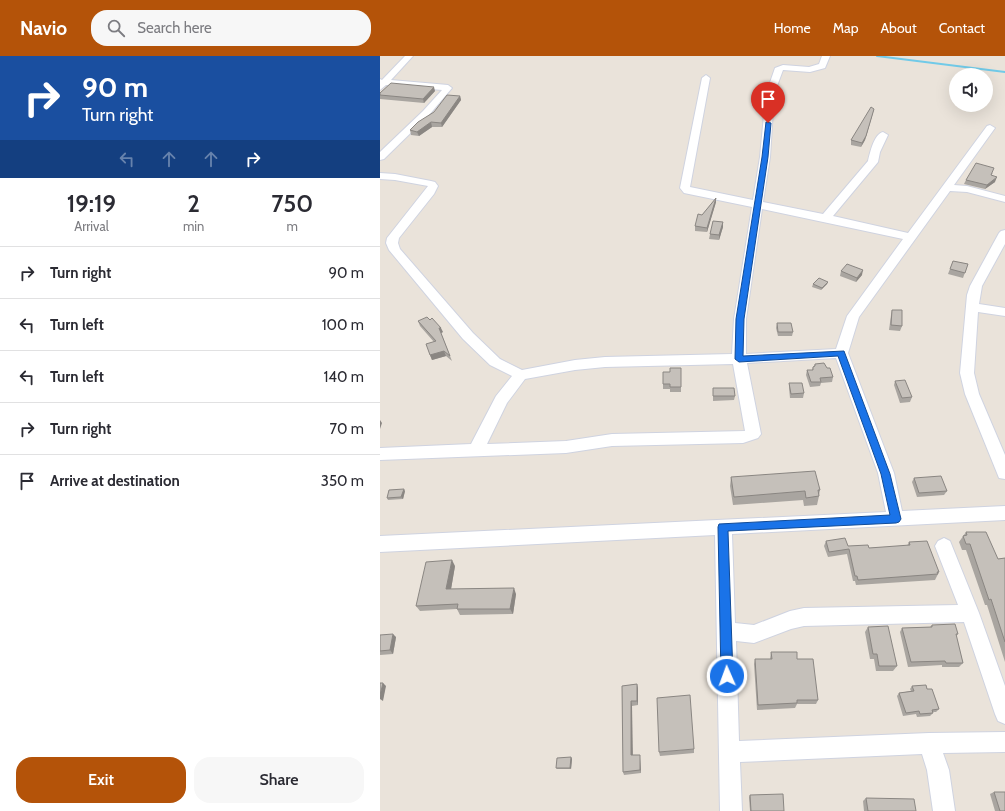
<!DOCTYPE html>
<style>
:root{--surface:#fff;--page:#f7f7f7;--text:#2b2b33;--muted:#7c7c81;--line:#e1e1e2;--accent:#b45309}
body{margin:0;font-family:Cabin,sans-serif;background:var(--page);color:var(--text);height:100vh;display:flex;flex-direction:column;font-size:15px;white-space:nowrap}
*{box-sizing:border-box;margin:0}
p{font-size:13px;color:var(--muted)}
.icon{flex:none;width:22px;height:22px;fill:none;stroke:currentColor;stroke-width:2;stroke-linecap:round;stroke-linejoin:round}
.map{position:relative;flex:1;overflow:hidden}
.drawer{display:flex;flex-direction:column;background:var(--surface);width:380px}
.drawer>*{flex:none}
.hud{background:#1a4fa0;color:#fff;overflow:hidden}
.controls{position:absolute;left:569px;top:12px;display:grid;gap:8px}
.controls a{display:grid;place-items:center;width:44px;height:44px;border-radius:50%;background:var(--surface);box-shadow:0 4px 16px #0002;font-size:20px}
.pin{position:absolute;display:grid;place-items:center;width:34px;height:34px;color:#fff;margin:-41px -17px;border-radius:50% 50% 50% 0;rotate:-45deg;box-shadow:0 0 4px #0007}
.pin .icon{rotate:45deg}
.me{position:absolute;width:44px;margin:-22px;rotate:358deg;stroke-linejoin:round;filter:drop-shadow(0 0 3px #0008)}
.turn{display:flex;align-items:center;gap:14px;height:84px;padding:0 16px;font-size:18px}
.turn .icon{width:52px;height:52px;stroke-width:2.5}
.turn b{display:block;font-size:28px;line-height:34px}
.lanes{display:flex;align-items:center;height:38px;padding:0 16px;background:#0003;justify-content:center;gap:20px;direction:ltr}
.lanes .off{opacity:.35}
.eta{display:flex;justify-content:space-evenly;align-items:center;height:68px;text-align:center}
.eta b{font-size:24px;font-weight:600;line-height:28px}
.cta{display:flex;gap:8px;margin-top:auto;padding:8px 16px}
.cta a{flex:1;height:46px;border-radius:16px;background:var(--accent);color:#fff;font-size:16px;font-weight:600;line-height:46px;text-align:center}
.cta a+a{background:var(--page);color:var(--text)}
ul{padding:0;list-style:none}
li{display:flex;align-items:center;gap:12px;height:52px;padding:0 16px;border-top:1px solid var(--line)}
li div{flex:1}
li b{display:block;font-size:15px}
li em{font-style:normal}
header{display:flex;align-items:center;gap:24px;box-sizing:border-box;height:56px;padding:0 20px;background:var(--accent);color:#fff}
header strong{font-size:19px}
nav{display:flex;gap:22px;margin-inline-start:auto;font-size:14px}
.search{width:280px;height:36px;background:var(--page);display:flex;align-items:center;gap:10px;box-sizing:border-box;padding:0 14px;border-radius:16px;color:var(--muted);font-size:15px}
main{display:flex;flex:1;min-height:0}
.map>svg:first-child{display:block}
</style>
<header>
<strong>Navio</strong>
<div class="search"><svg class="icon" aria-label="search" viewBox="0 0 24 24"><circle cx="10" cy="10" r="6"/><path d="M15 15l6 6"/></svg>Search here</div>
<nav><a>Home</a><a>Map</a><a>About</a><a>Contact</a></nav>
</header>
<main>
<section class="drawer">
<div class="hud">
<div class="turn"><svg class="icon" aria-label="right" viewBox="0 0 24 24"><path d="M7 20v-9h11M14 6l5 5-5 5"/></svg><div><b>90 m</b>Turn right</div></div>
<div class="lanes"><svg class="icon off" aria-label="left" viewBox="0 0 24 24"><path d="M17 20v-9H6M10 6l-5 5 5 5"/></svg><svg class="icon off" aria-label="ahead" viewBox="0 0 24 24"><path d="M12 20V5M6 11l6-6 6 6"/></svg><svg class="icon off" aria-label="ahead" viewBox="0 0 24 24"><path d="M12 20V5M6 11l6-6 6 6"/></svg><svg class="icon" aria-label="right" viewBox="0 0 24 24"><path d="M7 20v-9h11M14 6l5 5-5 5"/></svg></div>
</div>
<div class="eta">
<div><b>19:19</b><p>Arrival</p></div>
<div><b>2</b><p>min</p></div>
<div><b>750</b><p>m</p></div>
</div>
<ul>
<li><svg class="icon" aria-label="right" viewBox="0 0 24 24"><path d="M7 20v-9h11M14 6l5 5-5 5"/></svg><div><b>Turn right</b></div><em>90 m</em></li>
<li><svg class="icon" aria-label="left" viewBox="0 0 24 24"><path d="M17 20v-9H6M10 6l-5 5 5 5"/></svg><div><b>Turn left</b></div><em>100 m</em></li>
<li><svg class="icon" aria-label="left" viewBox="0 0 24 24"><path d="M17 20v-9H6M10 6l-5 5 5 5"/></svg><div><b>Turn left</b></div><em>140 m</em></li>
<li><svg class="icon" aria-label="right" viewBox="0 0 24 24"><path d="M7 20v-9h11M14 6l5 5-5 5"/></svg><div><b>Turn right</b></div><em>70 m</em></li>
<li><svg class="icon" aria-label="arrive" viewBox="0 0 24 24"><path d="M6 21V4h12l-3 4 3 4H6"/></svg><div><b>Arrive at destination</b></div><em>350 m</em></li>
</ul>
<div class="cta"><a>Exit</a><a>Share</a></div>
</section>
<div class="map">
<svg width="625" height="755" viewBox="0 0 625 755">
<rect width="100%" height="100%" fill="#eae3da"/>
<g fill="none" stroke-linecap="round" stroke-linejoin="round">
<path stroke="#71cae8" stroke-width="2" d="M497,0l128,16"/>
<defs>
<g id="minor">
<path d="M25,0h8l-22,24 57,5 4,3 -23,27 -45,44 -4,1v-8l43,-41 19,-21 -56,-5 -6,5v-11l2,1z"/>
<path d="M442,0h8l-5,12 -15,4 -27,-2 -9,24 -4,63 -7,45 60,12 45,-53c2,-8 6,-27 15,-29l5,3 -8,17 -2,10 -45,54 75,17 79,-107 3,-1 5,3 -41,57 13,1 38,10v6l-38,-10 -17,-1 -91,126 -11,36 46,120 8,38 103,-5v14l-273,14 3,89 19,2 36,-14 14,-3 154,-3 -23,-59 3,-5 6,-3 6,3 29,72 26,73v38l-7,-3 -3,-7 -31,-92 -160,4 -13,3 -37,14 -18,-2 3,100 190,-8 76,-1v20l-62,1 6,17 6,41h-22l-6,-41 -5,-16 -182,8 2,49h-22l-5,-276 -335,17v-16l506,-24 -8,-39 -42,-115 -89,5 14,71 -3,4 -15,5 -131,3 -46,7 -186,7v-12l91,-4 25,-48 16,-20 -22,-11 -27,-26 -74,-89 -3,-7 1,-5 41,-52 -33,-6 -15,-1v-6l15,1 36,7 4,1 3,4 -4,8 -35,44 -1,5 2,6 73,84 27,26 22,11 53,-10 30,-3 127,-3 2,-35 18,-112 -68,-14 -4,-5 22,-110 4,-3 4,3 -20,109 63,13 7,-43 6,-63 9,-26 8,-3 26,2 10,-3zM382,153l141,30 -56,77 -11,33 -90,5v-35zM353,308l12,67 -133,3 -46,7 -79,3 20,-41 18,-24 50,-9 30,-3z"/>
<path d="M625,174v14l-23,42 -3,18 26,4v8l-27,-4 -4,61 5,21 26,61v24l-6,-1 -2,-5 -32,-79 -5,-21 7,-78 3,-9 29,-53 2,-2z"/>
</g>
</defs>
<use href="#minor" stroke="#cfd3e0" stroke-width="2"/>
<use href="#minor" fill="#fff" fill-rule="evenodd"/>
</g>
<g fill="#a9a5a0">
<path d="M55,35l-11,12 -44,-4v-6z"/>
<path d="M80,40l1,4 -19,27h-10l-13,9 -8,-1 -1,-5 24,-18z"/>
<path d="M494,53l-9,31 -4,7 -10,-2v-5z"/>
<path d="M613,117l-2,2 4,7 -10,7 -21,-5 2,-4z"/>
<path d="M336,142v4l-9,30 -12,-1v-5l7,-11z"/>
<path d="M343,166v5l-4,13 -10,-1 1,-5z"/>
<path d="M573,205l15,3 -5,14 -15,-4z"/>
<path d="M461,215l21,4 -6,7 -16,-6z"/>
<path d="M448,226l-1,2 -6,6 -9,-3 1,-3z"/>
<path d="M512,254l10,16 -2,5 -11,-1 2,-15z"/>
<path d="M38,265l25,11 -2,1 11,28 -6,-5 -14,4 -2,-5 4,-13 -14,-16z"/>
<path d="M397,267l16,9 -1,4h-14l-2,-8z"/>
<path d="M435,308l18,13 -1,5 -11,1 -1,3 -10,1 -4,-12 1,-5h5l1,-3 1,-1z"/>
<path d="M301,312v24h-11v-3h-7v-5l7,-12z"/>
<path d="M515,325l17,16 -2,5 -10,1 -6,-18z"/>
<path d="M409,327l15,10 -1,5h-13l-1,-10z"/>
<path d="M333,332l22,8 -1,4 -21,1z"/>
<path d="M351,421l89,13 -1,5v1l-2,9 -13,1 -1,-6 -70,5 -3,-19z"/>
<path d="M534,422l33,13 -3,4 -27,2 -5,-15z"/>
<path d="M25,435l-2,8 -15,1 -1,-2z"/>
<path d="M586,476l32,27 7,-1v104l-18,-57h-2l-19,-55h-4l-3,-8z"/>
<path d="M446,485l22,5 21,2 38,-2 2,-4 30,30 -4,8 -79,5 -1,-4h-2l-6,-27 -19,3 -4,-11z"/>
<path d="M75,510l-4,23 65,5 -3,20 -53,1 -3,-6 -37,2 -4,-5z"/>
<path d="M552,569l26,9 -2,2 7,27 -4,4h-17v-2l-34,2 -8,-35 2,-4 28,-1z"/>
<path d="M488,571l29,39 -4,5h-17l-2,-12h-4l-5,-27z"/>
<path d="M0,579l16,2 -3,17 -13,1z"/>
<path d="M391,596l26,7 21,41 -2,4h-19l-2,4 -38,2 -3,-46 1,-5h15z"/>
<path d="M257,628l1,5v16l-6,1v49l8,3 1,15 -17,2 -1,-3 -1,-86z"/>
<path d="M532,630l15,3 12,20 -3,3h-4l1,1 -3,3 -13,1 -1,-3 -13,2 -6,-20 2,-3 12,-2 -1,-2z"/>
<path d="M314,693v4l-34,3 -1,-4z"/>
<path d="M191,701l1,2 -1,10h-14l-1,-1z"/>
<path d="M614,736l11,19h-10l-5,-17z"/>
<path d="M370,739l34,16h-34l-1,-14z"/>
<path d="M486,742l50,13h-52l-1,-10z"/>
</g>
<g fill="#8a8682">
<path d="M54,31l1,4 -11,12 -1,-4z"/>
<path d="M80,40l1,4 -19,27 -1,-4z"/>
<path d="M494,53l-9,31 -4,7 1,-4z"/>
<path d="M51,66l1,5 -13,9 -2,-4z"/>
<path d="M617,121l-2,5 -10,7 2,-4z"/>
<path d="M336,142v4l-9,30v-4z"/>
<path d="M343,166v5l-4,13v-5z"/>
<path d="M483,214l-1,5 -6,7 1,-4z"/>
<path d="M448,226l-1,2 -6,6 1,-2z"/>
<path d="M59,272h2l2,4 -2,1z"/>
<path d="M64,295l2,5 -14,4 -2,-5z"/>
<path d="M0,364l2,3 -2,6z"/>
<path d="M24,433l1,2 -2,8 -2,-2z"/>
<path d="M72,504l3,6 -5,29 -4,-6z"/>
<path d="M134,532l2,6 -3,20 -3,-5z"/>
<path d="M13,578l3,3 -3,17 -3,-4z"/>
<path d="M3,627l3,3 -3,15 -3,-2v-4z"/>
<path d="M257,628l1,5v16l-1,-4z"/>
<path d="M251,645l1,5 1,53 -2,-4z"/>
<path d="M260,699v3l1,15 -1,-3z"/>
<path d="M191,701l1,2 -1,10 -1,-1z"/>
</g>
<g fill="#c5c0ba" stroke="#8a8682">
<path d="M11,27l43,4 -11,12 -43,-4v-2z"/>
<path d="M67,39l13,1 -19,27 -10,-1 -14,10 -7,-2 8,-8 16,-10z"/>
<path d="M491,51l3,2 -8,27 -4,7 -11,-3z"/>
<path d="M596,107l18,5 -3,7 6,2 -10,8 -21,-5z"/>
<path d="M336,142l-9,30 -12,-2 3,-12 4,1z"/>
<path d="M333,165l10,1 -4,13 -9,-1z"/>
<path d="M573,205l15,3 -3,9 -15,-4z"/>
<path d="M467,208l16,6 -6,8 -16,-7z"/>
<path d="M439,222l9,4 -6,6 -9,-4z"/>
<path d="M512,254h10v16l-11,-1z"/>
<path d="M47,261l3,3 2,-2 9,10h-2l11,28 -6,-5 -14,4 -4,-11 10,-3 -18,-20z"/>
<path d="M397,267h14l2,9h-15z"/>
<path d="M444,307l3,5h3l3,9 -13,1 1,4h-10l-4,-12h6v-3l2,-1v-2z"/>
<path d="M290,312h11v19h-11v-3h-7v-12h7z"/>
<path d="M525,324l7,17 -10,1 -7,-17z"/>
<path d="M409,327h13l2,10 -13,1z"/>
<path d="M333,332h21l1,8h-22z"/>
<path d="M435,415l5,19h-2l1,6 -13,2 -1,-7 -71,6 -3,-20z"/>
<path d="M561,420l6,15 -28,2 -5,-15z"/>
<path d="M24,433l-3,8 -14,1 2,-8z"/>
<path d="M586,476h20l12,27 7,-1v84l-14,-43 -2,1 -19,-56h-4l-3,-8 4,-1z"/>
<path d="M465,482l3,8 20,-1 1,3 41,-3 -1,-3 18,-1 12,31h-2l1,2 -80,6 -1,-4h-2l-6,-27 -20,3 -3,-11z"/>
<path d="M72,504l-6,29 68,-1 -4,21h-53l1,-5 -42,2 10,-44z"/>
<path d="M575,568l3,10h-2l7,29h-17l-1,-2 -34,1 -9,-34 30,-1v-2z"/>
<path d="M508,570l9,40h-18l-2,-12h-4l-5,-27z"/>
<path d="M13,578l-3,16 -10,1v-16z"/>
<path d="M391,596h26v7h16l5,41h-21v3l-39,2 -3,-46h17z"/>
<path d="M0,627h3l-3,12z"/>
<path d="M257,628v17h-6v54h9v15l-17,2 -1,-86z"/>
<path d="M546,629l1,4h5l7,20 -7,1 1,3 -13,1 -1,-3 -13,2 -7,-20 15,-2 -2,-5z"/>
<path d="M310,639l4,54 -35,3 -2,-54z"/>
<path d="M191,701l-1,11h-14l1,-10z"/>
<path d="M614,736h11v19h-5z"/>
<path d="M403,738l1,17h-33l-1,-16z"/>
<path d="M486,742l48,1 2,12h-48z"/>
</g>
<path fill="#1a73e8" stroke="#114b97" d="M386,66l5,1 -3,34 -24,162 -1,37 101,-5 46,123 11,45 -2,3 -3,1 -168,8 5,145 -2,5 -4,1 -4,-1 -2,-5 -3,-149 1,-3 171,-9 -9,-41 -43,-118 -99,6 -4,-3 1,-40 26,-162z"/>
</svg>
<div class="controls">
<a><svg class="icon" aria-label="sound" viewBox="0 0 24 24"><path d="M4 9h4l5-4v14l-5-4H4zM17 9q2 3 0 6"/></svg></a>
</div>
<div class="pin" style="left:388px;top:67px;background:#d93025"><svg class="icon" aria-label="arrive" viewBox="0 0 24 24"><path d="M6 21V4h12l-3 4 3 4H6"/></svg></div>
<svg class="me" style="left:347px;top:620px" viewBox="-20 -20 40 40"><circle r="17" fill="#1a73e8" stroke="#fff" stroke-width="3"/><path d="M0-11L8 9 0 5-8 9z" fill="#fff"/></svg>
</div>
</main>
